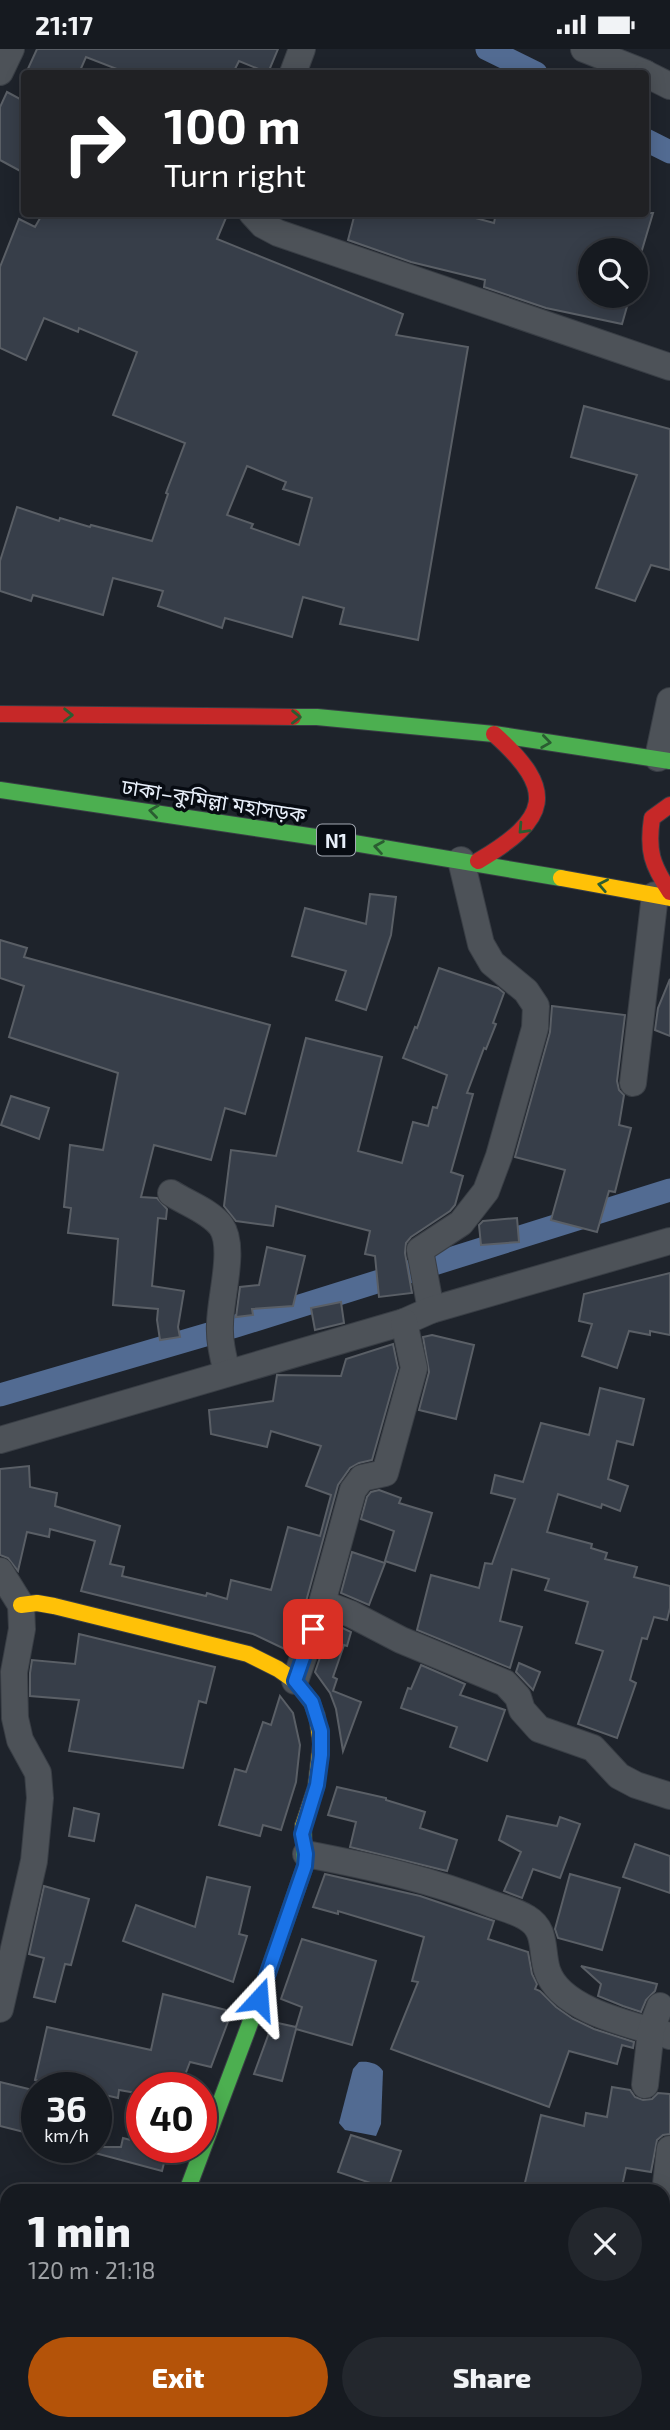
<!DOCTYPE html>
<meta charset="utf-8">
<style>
:root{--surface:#161a20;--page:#23272d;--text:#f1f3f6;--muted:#9ea1a5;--line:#35383e;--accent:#b45309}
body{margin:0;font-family:"Exo 2","Noto Sans Bengali",sans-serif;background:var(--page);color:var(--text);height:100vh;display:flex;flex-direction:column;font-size:26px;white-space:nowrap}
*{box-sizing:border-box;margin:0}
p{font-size:23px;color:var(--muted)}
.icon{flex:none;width:38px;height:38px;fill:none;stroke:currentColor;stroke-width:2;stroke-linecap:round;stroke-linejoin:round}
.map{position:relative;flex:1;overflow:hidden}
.panel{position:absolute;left:0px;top:2135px;width:670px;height:247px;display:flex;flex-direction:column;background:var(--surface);border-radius:21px 21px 0 0;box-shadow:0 4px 18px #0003,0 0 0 2px var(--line)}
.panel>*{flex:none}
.banner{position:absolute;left:21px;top:21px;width:628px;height:147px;border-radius:7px;box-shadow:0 4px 18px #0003,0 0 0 2px var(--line);background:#202124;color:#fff;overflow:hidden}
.fabs{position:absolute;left:578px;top:189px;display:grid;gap:14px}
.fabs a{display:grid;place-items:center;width:70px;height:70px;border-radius:50%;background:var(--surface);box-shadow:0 4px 18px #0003,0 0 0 2px var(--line);font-size:35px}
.speed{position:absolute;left:21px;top:2023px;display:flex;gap:14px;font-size:35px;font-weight:700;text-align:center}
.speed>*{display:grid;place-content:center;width:91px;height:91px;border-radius:50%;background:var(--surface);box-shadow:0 4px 18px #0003,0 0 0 2px var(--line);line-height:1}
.speed small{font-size:18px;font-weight:400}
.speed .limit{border:10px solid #d22;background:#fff;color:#111}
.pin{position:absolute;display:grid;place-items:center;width:60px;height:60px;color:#fff;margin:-30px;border-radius:14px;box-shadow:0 4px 10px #0006}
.me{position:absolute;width:77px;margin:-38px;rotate:19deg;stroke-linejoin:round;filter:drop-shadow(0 0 5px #0008)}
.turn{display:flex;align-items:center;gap:24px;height:147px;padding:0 28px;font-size:32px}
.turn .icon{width:91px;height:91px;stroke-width:2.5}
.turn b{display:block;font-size:49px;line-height:60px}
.round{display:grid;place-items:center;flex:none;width:74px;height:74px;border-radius:37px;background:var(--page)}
.summary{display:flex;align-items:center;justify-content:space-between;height:119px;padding:0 28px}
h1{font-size:42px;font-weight:800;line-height:52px}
.cta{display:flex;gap:14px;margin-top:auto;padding:14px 28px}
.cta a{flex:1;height:80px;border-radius:42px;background:var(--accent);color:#fff;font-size:28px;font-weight:800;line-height:80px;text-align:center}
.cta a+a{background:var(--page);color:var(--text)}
.status{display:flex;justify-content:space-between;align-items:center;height:49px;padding:0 35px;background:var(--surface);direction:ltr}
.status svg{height:19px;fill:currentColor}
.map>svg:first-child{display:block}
</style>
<div class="status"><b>21:17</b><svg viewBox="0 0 49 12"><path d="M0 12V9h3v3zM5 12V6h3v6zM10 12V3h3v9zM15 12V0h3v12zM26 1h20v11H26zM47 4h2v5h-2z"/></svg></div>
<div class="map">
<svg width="670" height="2381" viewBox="0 0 670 2381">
<rect width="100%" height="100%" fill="#1e232b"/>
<g fill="#526b92">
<path d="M359,2013c9,-1 19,1 24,9l-2,53 -5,12 -31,-6 -6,-7 14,-54z"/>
<path d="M0,2186l7,2v82h-7z"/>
</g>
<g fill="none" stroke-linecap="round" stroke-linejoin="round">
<g stroke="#526b92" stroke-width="23">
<path d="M487,0l49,24"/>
<path d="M646,91l24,12"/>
<path d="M0,1346l236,-69 434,-136"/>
</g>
</g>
<g fill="#373e49" stroke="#5a5f66" stroke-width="2" fill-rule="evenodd">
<path d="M37,0h241l-10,24 -29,-12 -6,12h-106l-41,-16 -7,16h-53z"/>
<path d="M7,43l17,9v72l-24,-13v-53z"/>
<path d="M43,164h185l-11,26 186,75 -7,21 72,12 -50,293 -78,-16 4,-16 -41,-11 -11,40 -67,-19 -3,10 -20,-7 -44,-15 5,-15 -50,-13 -10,37 -70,-20 -2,6 -31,-10v-30l17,-54 42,14 1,-3 30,9 1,-2 61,16 16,-47 -2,-1 19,-50 -72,-28 24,-63 -58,-24 -1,4 -34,-14 -18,42 -26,-12v-81l19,-48 16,8zM247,417l39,16 -3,7 29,9 -13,47 -48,-17 2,-4 -26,-9z"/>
<path d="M355,164h102l37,10 2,-10h157l-11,37h-52v46h40l-8,28 -76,-16 -62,-21 1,-7 -74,-18 -63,-22z"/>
<path d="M584,357l86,23v141l-19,-5 -16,36 -39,-13 41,-113 -66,-18z"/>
<path d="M370,845l26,3 -5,38 -25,75 -30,-10 10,-29 -54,-15 13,-48 61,16z"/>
<path d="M0,891l27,8 -3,9 246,68 -25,89 -20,-6 -14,52 -57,-15 -13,52 16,1 10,11 -1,10 -8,-1 -6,68 32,5 -6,36 2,10 -20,3 -3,-20 1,-11 -45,-4 5,-66 -50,-6 3,-25 -7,-1 6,-62 33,5 15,-77 -109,-36 15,-51 -24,-8z"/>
<path d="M439,919l59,20 6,5 -11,30 3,1 -10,25 -2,-1 -17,45 6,1 -22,78 12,4 -8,29 -5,6 -39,26 -5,6 -1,10 7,40 -33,4 -4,-41 -10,-2 5,-23 -94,-25 -3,20 -37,-5 -12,-15 7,-56 45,6 30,-118 76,19 -24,94 44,12 11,-41 15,4 5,-19 4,1 10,-33 -44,-17 12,-31 2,1z"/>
<path d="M670,930v57l-15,-6 3,-22z"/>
<path d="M552,957l73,9 -8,66 2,9 5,5 -5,30 12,3 -16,64 -6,-1 -12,41 -46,-12 14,-50 -50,-13 35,-125z"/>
<path d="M11,1047l38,12 -10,31 -38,-14z"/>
<path d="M517,1169l2,24 -38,3 -2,-20 4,-4z"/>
<path d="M267,1198l38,9 -12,50 -41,3 1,6 -17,2 4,-30 19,-2z"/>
<path d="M670,1224v62l-20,-4v4l-21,-4 -12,37 -35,-12 10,-32 -13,-3 5,-27z"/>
<path d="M341,1253l3,21 -29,7 -4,-22z"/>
<path d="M432,1286l42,10 -18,74 -37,-9 10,-38 -6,-35z"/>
<path d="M393,1295l5,24 -26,92 -13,3 -9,5 -12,17 -31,113 -18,53 -36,-17 -172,-43 14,-50 -45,-12 -1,8 -22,-5 -9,39 -10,-13 -8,-3v-86l29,-3 1,21 27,6 -2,13 65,20 -10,38 14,3 -2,9 84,20 1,-3 20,6 4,-19 40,10 17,-63 32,9 11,-41 -25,-9 15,-40 -50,-15 -4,16 -56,-13 -2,-24 64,-9 4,-26 64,1 5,-17z"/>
<path d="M600,1339l44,11 -11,46 -16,-4 -9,38 20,7 -8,25 -18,-7 -1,4 -43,-14 -11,38 45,12 -1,4 16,5 -2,6 32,8 -3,10 36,9v22l-3,12 -13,-3 -7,22 -5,-1 -12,42 6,3 -19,55 -39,-14 25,-73 -27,-8 12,-41 -43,-12 4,-11 -37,-10 -12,52 22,6 -12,41 -93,-38 14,-55 48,13 6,-25 7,1 23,-65 -24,-6 4,-18 28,7 18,-59 48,12z"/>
<path d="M379,1441l22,8 -2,5 33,10 -17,58 -30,-10 9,-30 -33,-12 6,-22 4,-5z"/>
<path d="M352,1503l33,11 -16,42 -28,-12z"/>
<path d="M332,1574l19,9 -4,14 -3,-1 -11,32 4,2 -4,12 28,11 -18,49 -7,-42 -6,-16 -15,-21z"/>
<path d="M79,1585l136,33 -9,36 -7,-2 -16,67 -114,-17 10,-51 -49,-4v-23l2,-13 43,4z"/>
<path d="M519,1614l21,9 -7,18 -17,-18z"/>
<path d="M421,1616l44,19 -5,11 45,15 -18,51 -37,-14 7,-20 -56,-19 7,-20 3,1z"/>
<path d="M280,1647l13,17 7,32 -4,37 -15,48 -18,-5 -3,11 -41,-11 16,-56 11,3 17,-50 8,3z"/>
<path d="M337,1738l49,11v2l39,12 -5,16 37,12 -10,31 -97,-24 6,-25 -28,-7z"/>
<path d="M74,1759l25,6 -5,27 -25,-5z"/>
<path d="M507,1767l50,10 3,-9 20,7 -20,54 -27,-9 -11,29 -18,-7 17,-39 -22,-12z"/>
<path d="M635,1795l35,12v37l-47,-16z"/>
<path d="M325,1825l95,22 74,25 -6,18 40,13 4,22 5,10 -2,5 5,2 16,16 17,12 21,10 40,13 -1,6 -11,-3 -5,19 -48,-13 -20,56 -158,-58 27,-67 -6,-1 12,-44 -86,-26v3l-25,-7z"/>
<path d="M570,1825l50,14 -18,62 -44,-12 -3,-9z"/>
<path d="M207,1828l43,10 -11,47 8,2 -14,46 -110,-41 13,-36 59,22z"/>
<path d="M44,1837l45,13 -18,66 -6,-1 -10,38 -21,-5 10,-39 -15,-4z"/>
<path d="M302,1890l74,22 -24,84 -56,-16 -14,52 -28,-7 19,-52 23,5 6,-20 -21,-8z"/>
<path d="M581,1917l76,18 -2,7 -9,9 -5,12 -18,-6 -25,-10 3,-12z"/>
<path d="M163,1945l63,16 -2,8 5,1 -18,48 -21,-5 -10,26h-38v6l-23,-4 -1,8 -22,-5v-5h-24l-37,-8 12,-53 104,23z"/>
<path d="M0,2033l37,9 -9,42 -28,-7z"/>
<path d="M612,2038l18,3 5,7 8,3 9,-1 6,-6 12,1v40l-7,1 -6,5 -6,32 -25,-4 -5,23h-98l18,-76 43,11 2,-13 21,4z"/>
<path d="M351,2086l50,16 -13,38 -50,-17z"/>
<path d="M123,2089l19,5v4h26l-6,24 -67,-18 1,-6h25z"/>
</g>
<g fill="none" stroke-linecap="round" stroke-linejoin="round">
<defs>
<g id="street">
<path d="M584,0l61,24"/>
<path d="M0,23l11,-23"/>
<path d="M293,24l9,-24"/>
<path d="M646,25l24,12"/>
<path d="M252,164l11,12 15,8 392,134"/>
<path d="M658,709l12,-57"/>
<path d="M633,1034l22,-188"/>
<path d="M171,1144c15,10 39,18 50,33 15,21 -1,72 -1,98 -1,16 3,32 7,49"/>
<path d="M431,1261l-11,-60 41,-27 25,-32 13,-35 36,-128 1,-22 -10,-15 -34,-28 -11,-19 -20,-84"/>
<path d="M0,1391l404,-118 27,-12 239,-69"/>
<path d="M0,1522l21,34 1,24 -8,43 1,46 5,22 18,33 2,25 -6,63 -34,148"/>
<path d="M322,1554l29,11 50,26 104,43 13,14 4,13 17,19 54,19 26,28 17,9 34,11"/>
<path d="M295,1632l27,-78 31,-113 9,-12 23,-5 29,-105 -10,-46"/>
<path d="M306,1805c63,12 127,26 186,50 11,4 24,7 35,14 20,12 14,32 20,52 13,41 86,55 123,66"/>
<path d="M645,2036l6,-55 9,-24"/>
<path d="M663,2161l7,-61"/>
<path d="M0,2180l7,1"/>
<path d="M607,2375l30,6"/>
<path d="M534,2381l3,-6"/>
</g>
<g id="fast">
<path d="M293,668h24l177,17 176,27"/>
<path d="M0,741l336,50 225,38"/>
<path d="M187,2142l65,-173 53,-152 -2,-40"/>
</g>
<g id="slow">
<path d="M561,829l109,20"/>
<path d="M21,1556l16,-2 17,3 194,48 30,15 17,12 17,22 5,13 4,28 -5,43 -13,39"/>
</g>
<g id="jam">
<path d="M0,665l293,3"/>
<path d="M670,756l-18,13c-5,33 0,47 18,74"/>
<path d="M478,812c71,-42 80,-70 16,-127"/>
</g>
</defs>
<use href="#street" stroke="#393e45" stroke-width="28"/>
<use href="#fast" stroke="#393e45" stroke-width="18"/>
<use href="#slow" stroke="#393e45" stroke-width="18"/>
<use href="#jam" stroke="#393e45" stroke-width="18"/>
<use href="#street" stroke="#4d5258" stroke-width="26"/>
<use href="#fast" stroke="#4caf50" stroke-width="16"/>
<use href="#slow" stroke="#ffc107" stroke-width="16"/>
<use href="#jam" stroke="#c62828" stroke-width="16"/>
</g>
<defs><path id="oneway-chevron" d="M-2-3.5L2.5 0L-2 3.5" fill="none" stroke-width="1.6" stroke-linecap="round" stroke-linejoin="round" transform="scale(1.75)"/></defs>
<g stroke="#2a5d31">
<use href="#oneway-chevron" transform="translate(68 666) rotate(1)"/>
<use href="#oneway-chevron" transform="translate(296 668) rotate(1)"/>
<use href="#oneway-chevron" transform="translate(546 693) rotate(8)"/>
<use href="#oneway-chevron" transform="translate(154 762) rotate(-172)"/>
<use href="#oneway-chevron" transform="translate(523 780) rotate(133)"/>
<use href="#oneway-chevron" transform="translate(379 798) rotate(-171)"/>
<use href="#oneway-chevron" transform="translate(603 836) rotate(-169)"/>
</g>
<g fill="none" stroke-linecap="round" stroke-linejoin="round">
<defs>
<path id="route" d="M259,1950l46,-133 1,-12 -4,-20 15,-49 4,-30v-24l-9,-29 -17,-21 18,-52"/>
</defs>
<use href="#route" stroke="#114b97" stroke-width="18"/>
<use href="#route" stroke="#1a73e8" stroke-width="12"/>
</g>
<g text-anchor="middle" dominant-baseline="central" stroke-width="7" stroke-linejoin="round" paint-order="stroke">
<rect fill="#070b12" stroke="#a4aab4" stroke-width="2" x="317" y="775.5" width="38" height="31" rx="5"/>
<g font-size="19" font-weight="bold" fill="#e7eef9">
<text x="336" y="791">N1</text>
</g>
<g font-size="21" fill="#e7eef9" stroke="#070b12">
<text transform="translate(214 751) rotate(9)">ঢাকা–কুমিল্লা মহাসড়ক</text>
</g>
</g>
</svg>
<div class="fabs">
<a><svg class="icon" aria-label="search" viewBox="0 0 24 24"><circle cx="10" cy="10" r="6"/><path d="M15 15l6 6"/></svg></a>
</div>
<div class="speed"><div>36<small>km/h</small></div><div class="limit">40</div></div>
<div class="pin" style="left:313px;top:1580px;background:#d93025"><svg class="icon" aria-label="arrive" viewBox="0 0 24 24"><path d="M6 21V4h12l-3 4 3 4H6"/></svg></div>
<svg class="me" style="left:259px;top:1950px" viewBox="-20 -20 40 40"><path d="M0-17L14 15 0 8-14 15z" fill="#1a73e8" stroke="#fff" stroke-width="4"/></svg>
<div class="banner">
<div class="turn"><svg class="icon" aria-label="right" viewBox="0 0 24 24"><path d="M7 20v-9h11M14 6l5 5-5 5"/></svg><div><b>100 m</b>Turn right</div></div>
</div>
<section class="panel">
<div class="summary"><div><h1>1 min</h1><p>120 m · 21:18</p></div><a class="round"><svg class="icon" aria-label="close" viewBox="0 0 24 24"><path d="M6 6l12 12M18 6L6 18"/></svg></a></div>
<div class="cta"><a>Exit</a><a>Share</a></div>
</section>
</div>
